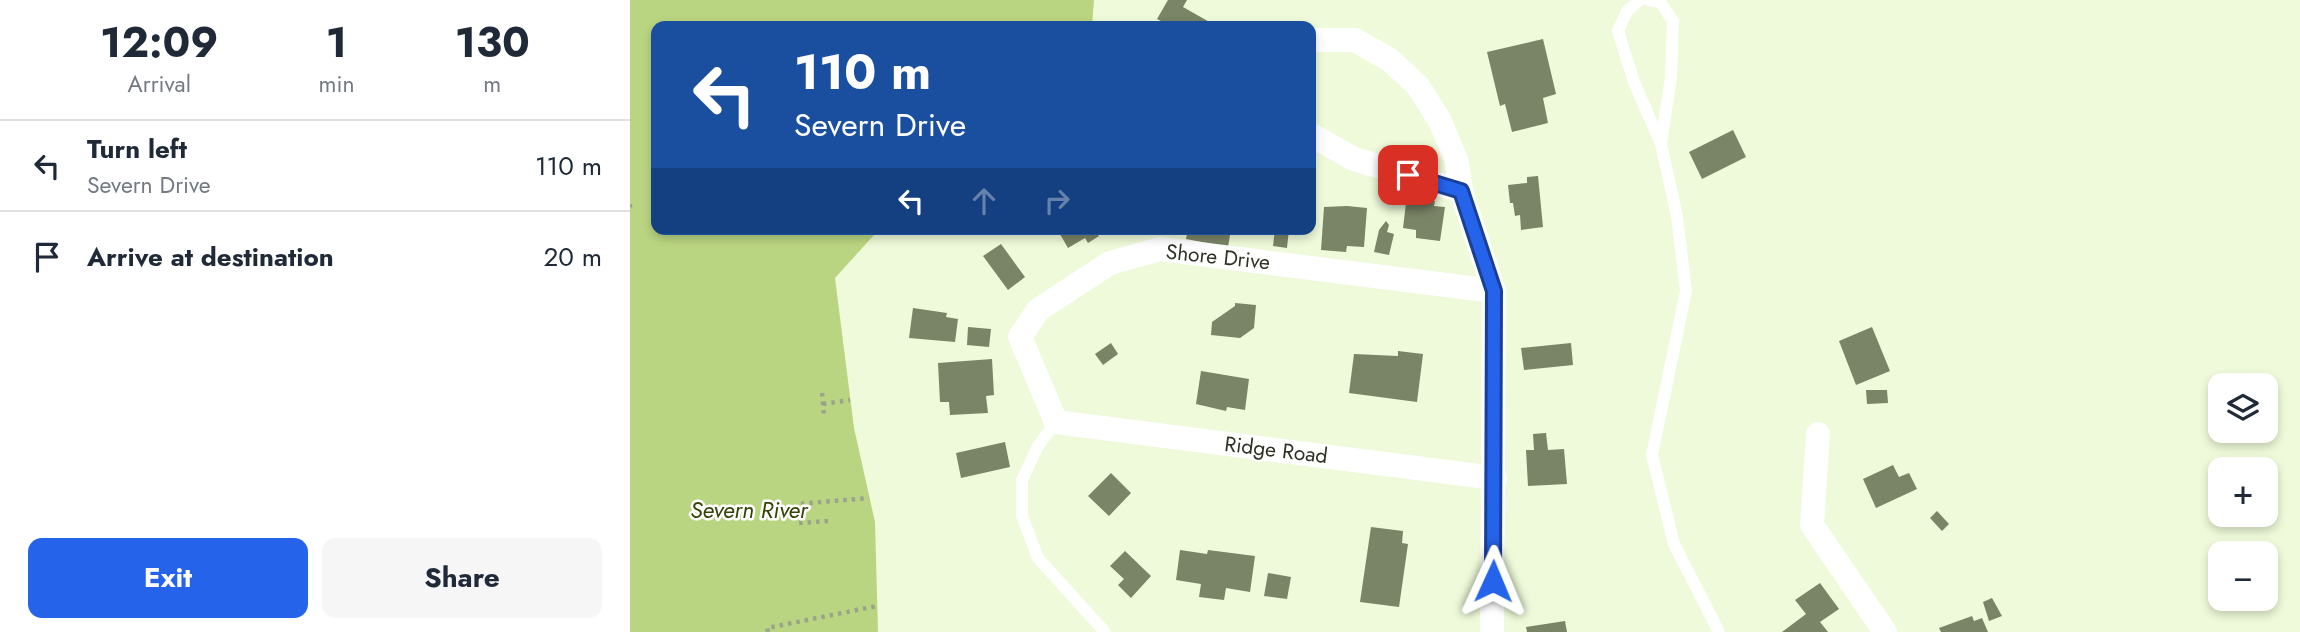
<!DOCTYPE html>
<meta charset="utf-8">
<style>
:root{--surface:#fff;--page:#f6f6f7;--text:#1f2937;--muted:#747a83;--line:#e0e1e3;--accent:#2563eb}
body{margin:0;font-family:Jost,sans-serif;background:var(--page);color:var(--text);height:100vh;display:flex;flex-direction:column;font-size:26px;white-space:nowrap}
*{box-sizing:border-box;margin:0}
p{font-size:23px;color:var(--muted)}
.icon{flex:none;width:38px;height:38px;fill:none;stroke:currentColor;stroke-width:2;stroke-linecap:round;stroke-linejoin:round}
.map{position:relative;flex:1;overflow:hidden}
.side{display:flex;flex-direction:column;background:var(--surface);width:630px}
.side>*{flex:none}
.top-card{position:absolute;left:21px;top:21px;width:665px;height:214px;border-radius:14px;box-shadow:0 4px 10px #0003;background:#1a4fa0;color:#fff;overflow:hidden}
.controls{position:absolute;left:1578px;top:373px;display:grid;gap:14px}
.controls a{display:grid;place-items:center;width:70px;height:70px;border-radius:14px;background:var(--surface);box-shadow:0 4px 10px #0003;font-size:35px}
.pin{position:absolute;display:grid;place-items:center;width:60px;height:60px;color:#fff;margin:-30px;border-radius:14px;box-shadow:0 4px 10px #0006}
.me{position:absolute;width:77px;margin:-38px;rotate:1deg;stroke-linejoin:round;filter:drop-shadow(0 0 5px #0008)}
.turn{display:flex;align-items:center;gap:24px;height:147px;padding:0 28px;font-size:32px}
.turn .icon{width:91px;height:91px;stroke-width:2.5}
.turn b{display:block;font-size:49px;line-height:60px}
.lanes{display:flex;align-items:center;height:66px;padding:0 28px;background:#0003;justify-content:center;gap:35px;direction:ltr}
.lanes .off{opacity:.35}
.eta{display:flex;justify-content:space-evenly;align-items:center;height:119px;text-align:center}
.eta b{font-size:42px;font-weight:700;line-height:49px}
.action{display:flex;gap:14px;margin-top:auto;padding:14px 28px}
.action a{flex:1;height:80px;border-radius:14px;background:var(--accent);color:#fff;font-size:28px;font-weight:700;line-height:80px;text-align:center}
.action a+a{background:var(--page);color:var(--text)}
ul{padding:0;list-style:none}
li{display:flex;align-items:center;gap:21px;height:91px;padding:0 28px;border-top:2px solid var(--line)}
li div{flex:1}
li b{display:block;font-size:26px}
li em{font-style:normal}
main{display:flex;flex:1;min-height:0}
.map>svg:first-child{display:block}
</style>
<main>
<section class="side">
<div class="eta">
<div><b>12:09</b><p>Arrival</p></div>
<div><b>1</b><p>min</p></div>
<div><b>130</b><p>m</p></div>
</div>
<ul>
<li><svg class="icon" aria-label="left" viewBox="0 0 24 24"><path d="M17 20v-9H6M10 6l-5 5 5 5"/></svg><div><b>Turn left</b><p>Severn Drive</p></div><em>110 m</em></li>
<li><svg class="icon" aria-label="arrive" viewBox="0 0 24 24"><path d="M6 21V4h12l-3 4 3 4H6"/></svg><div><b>Arrive at destination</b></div><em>20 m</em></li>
</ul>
<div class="action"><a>Exit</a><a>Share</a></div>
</section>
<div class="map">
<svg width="1670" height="632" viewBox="0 0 1670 632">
<rect width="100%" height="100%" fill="#eefad9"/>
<path fill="#bad581" d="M0,0h464l-2,26h-436v203h231l-13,6 -39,43 19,150 21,94 3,110h-248z"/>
<g fill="#7a8466">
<path d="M538,0h19l-4,7 30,17 -2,2h-40l-14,-7z"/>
<path d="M913,39l13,55 -13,4 5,25 -36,9 -7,-28 -5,2 -13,-54z"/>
<path d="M1103,130l13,27 -44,22 -13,-27z"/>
<path d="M908,176l5,51 -22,3 -1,-15 -5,1 -2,-13h-3l-2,-18 19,-2v-6z"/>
<path d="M796,200l9,1 -1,5 11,1 -5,34 -24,-3v-8l-13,-2 3,-25 19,1z"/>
<path d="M717,206l20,2 -3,39 -17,-1 -1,6 -25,-2 3,-43z"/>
<path d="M756,221l3,4 -2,7 7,2 -5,21 -15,-3 5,-22z"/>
<path d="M427,229h42l-3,2 3,5 -11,7 -3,-5 -17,10z"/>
<path d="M558,229h43l-3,18 -42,-8z"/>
<path d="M645,229h14l-2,19 -14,-2z"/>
<path d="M371,244l24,33 -17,13 -25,-34z"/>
<path d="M605,303l21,2 -2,23 -14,10 -29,-3 1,-13 23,-16z"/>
<path d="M283,308l34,5 -1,4 12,2 -3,23 -46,-4z"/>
<path d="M338,327l23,2 -2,18 -22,-2z"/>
<path d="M1242,327l18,44 -34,14 -17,-44z"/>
<path d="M481,343l7,11 -15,11 -8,-11z"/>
<path d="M941,343l2,22 -49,5 -3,-22z"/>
<path d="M768,351l25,3 -6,48 -68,-9 5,-39 44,2z"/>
<path d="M362,359l2,36 -8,1 2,17 -38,2 -1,-13h-9l-2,-39z"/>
<path d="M571,371l48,8 -4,31 -18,-3 -1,4 -30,-7z"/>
<path d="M1236,390h21l1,13 -21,1z"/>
<path d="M916,433l2,17 16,-1 3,35 -39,2 -2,-36h8l-1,-16z"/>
<path d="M375,442l5,25 -49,11 -5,-25z"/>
<path d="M1263,465l6,12 10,-4 8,16 -41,19 -13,-29z"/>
<path d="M481,473l20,20 -22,23 -21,-20z"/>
<path d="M1307,511l12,13 -7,7 -12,-13z"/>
<path d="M741,527l32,4 -1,12 6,1 -9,63 -39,-5z"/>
<path d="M550,550l27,4 1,-4 47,6 -5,36 -24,-4 -2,12 -25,-3 2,-13 -25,-4z"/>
<path d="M495,551l26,25 -20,22 -13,-13 6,-6 -14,-13z"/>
<path d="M638,573l23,4 -4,22 -23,-3z"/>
<path d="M1190,583l19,26 -19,13 8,10h-46l24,-18 -11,-14z"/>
<path d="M1362,598l10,18 -13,5 -6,-19z"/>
<path d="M1342,616l2,5 8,-3 6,14h-47l-2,-4z"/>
<path d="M935,621l2,11h-40l-1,-5z"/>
</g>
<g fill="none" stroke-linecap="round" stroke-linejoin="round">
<g stroke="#9aa38b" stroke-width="4.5" stroke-dasharray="3.5 5" stroke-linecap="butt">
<path d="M0,204v7"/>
<path d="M192,393l2,22"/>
<path d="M193,404l27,-4"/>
<path d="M198,521l-29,2 -1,-19 71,-6"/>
<path d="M138,632l-1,-4 110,-22"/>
</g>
<g stroke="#fff" stroke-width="12">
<path d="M1010,0l-13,11 -9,20 16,51 27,62 16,72 9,75 -34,164 22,89 45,88"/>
<path d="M1019,0l12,3 12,18 -2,56 -10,67"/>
<path d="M426,422l-18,24 -16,34v36l16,42 67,74"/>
</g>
<g stroke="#fff" stroke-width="24">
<path d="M681,40h44l35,20 28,26 22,35 17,41 4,29 33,100 -2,341"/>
<path d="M681,135l43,24 107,32"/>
<path d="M864,291l-334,-42 -50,14 -72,47 -18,27 36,85 439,56"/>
<path d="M1188,434l-6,91 73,107"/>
</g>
</g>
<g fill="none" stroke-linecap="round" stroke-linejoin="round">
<defs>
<path id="route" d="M778,175l53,16 33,100 -1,290"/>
</defs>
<use href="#route" stroke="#184099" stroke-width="18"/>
<use href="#route" stroke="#2563eb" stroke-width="12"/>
</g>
<g text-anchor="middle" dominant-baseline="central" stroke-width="5" stroke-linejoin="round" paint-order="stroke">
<g font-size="21" fill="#2c3124" stroke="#fff">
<text transform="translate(588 257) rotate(6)">Shore Drive</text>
<text transform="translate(646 450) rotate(7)">Ridge Road</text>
</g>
<g font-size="23" font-style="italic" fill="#344303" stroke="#fff">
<text x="119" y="510">Severn River</text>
</g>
</g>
</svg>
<div class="controls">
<a><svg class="icon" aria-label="layers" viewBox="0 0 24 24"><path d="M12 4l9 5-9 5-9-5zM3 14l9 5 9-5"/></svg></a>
<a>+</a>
<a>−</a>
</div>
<div class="pin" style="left:778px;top:175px;background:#d93025"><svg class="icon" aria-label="arrive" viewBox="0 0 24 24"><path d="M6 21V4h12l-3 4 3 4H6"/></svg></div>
<svg class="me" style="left:863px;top:581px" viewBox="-20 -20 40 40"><path d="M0-17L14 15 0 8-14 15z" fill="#2563eb" stroke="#fff" stroke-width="4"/></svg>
<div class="top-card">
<div class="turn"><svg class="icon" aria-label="left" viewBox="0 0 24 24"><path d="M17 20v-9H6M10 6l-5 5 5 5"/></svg><div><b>110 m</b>Severn Drive</div></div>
<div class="lanes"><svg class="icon" aria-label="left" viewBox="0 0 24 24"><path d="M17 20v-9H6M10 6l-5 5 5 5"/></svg><svg class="icon off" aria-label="ahead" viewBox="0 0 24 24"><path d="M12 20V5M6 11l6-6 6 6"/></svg><svg class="icon off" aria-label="right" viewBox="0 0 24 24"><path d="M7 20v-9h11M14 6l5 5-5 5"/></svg></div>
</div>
</div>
</main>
